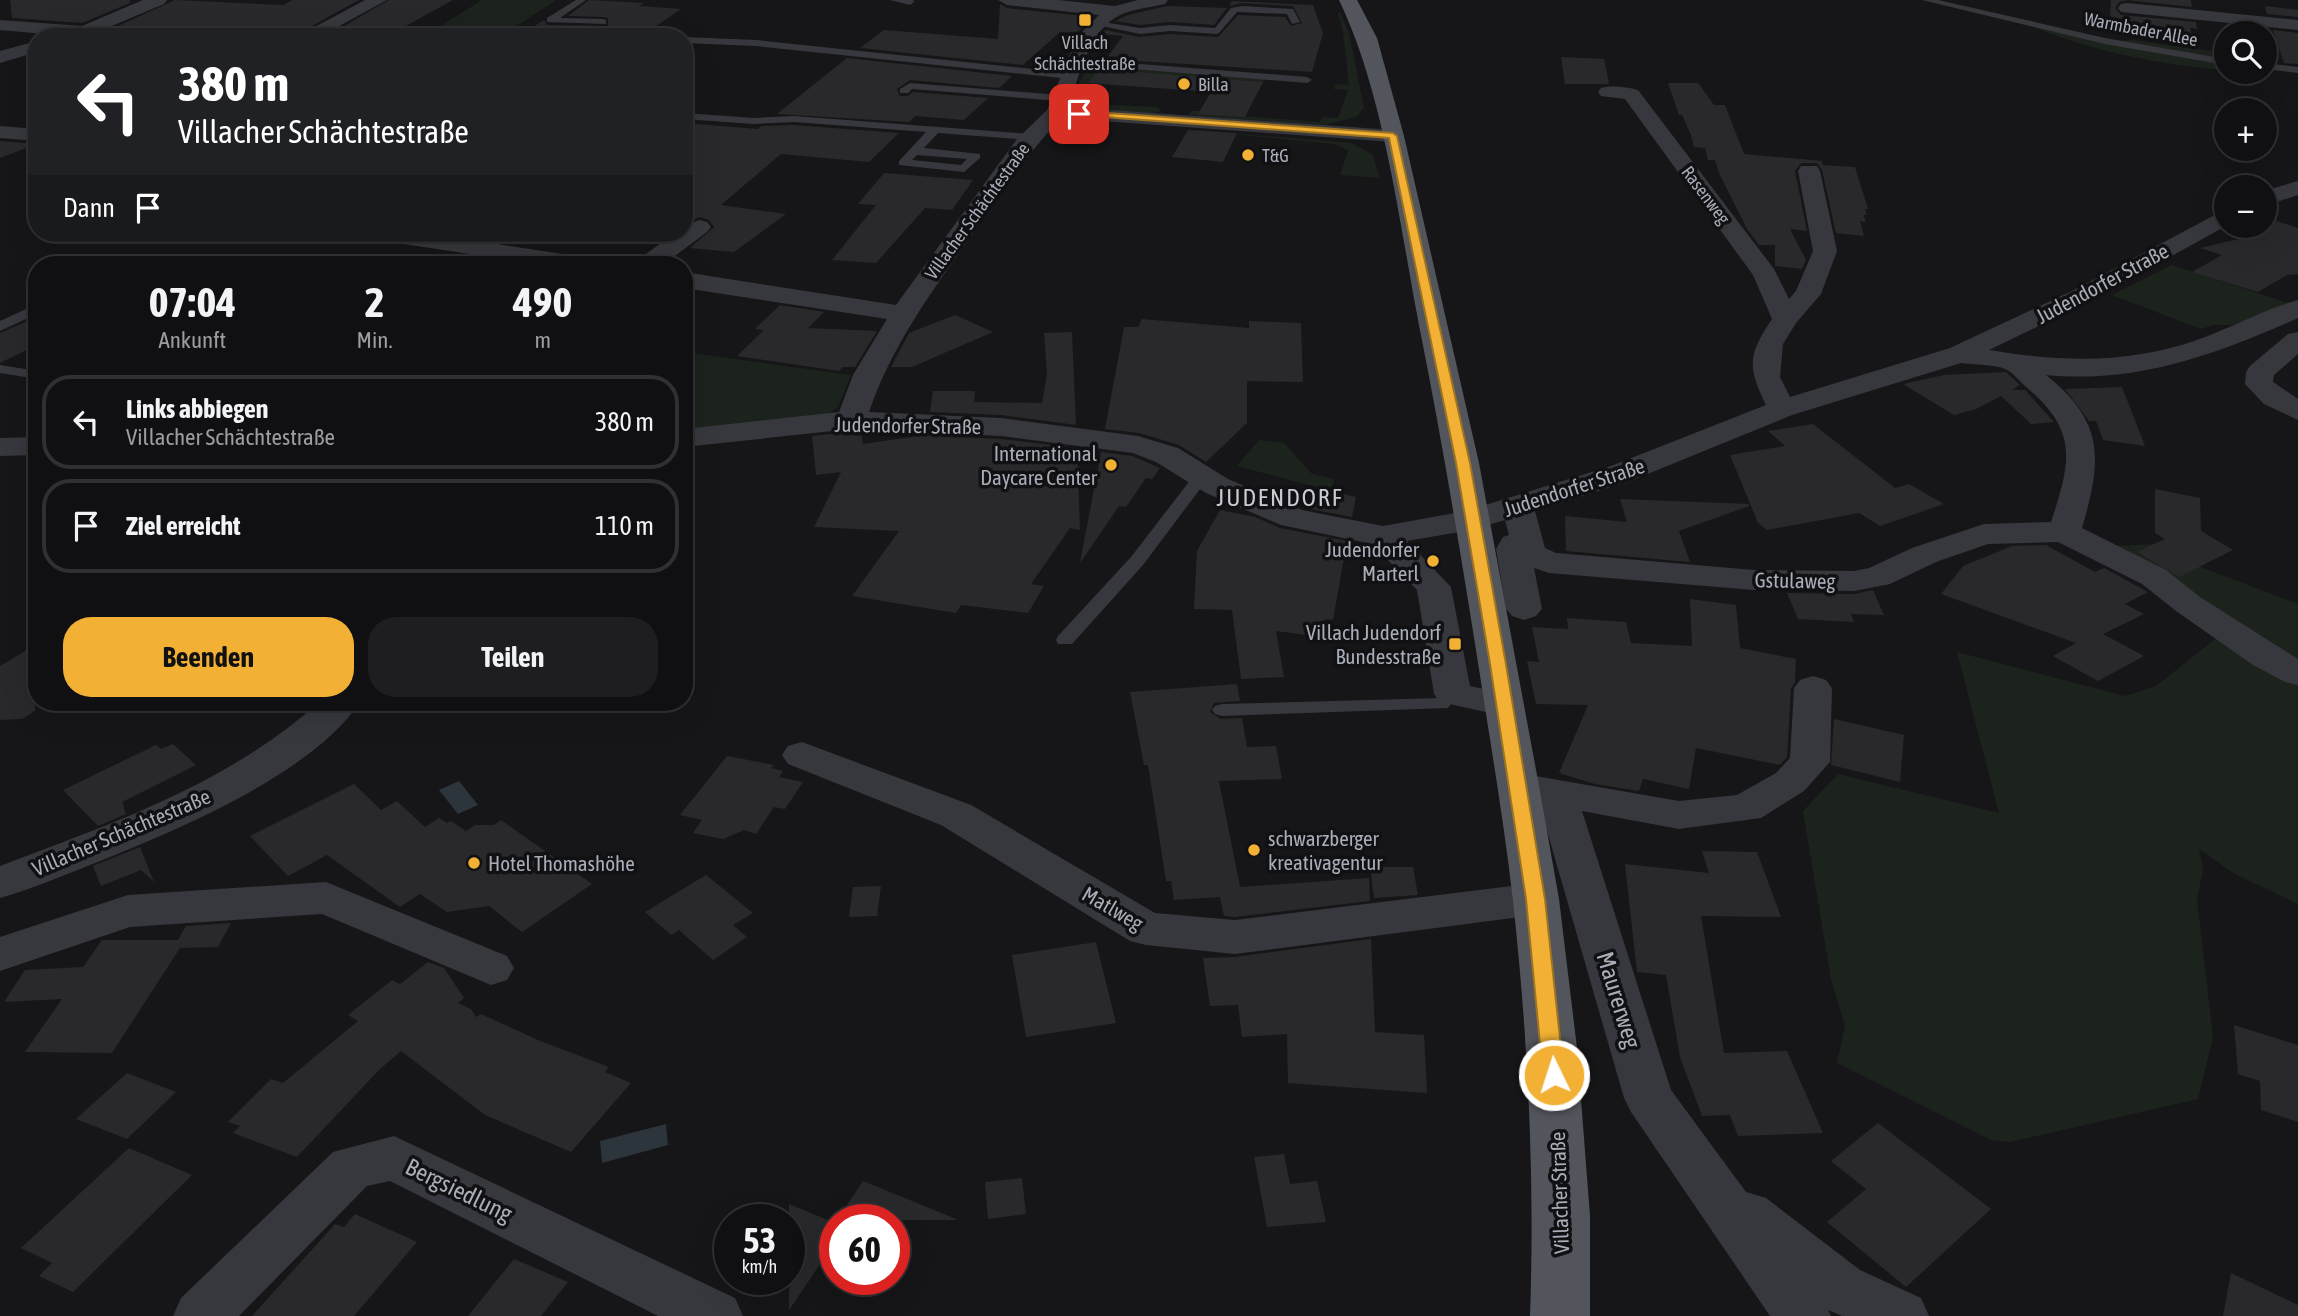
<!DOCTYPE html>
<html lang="de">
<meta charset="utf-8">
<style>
:root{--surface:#101012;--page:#1e1e20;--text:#f1f3f6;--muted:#9c9d9f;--line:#303032;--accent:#f2b134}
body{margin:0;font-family:"Asap Condensed",sans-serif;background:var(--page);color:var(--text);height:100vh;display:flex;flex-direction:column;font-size:26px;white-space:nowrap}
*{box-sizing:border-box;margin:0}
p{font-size:23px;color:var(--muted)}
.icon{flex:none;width:38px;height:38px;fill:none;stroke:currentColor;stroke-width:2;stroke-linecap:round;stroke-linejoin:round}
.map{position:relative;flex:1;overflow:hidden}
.sheet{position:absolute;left:28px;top:256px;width:665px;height:455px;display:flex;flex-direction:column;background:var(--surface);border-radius:28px;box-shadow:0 7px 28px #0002,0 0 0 2px var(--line)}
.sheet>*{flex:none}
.hud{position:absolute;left:28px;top:28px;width:665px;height:214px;border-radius:28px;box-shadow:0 7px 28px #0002,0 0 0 2px var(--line);background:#202124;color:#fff;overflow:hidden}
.fabs{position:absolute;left:2214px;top:21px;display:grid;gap:14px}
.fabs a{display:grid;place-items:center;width:63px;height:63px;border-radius:50%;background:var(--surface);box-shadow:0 7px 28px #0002,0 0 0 2px var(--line);font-size:35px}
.speed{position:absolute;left:714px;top:1204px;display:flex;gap:14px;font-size:35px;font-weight:700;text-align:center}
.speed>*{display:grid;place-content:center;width:91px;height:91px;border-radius:50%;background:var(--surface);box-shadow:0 7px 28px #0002,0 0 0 2px var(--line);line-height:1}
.speed small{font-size:18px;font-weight:400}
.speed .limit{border:10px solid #d22;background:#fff;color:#111}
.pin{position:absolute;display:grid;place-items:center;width:60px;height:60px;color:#fff;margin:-30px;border-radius:14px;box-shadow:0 4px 10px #0006}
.me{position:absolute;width:77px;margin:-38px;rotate:356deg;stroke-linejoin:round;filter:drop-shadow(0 0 5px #0008)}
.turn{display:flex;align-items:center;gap:24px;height:147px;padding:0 35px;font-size:32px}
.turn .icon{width:91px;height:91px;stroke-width:2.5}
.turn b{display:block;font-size:49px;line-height:60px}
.then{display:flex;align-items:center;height:66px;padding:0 35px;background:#0003;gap:14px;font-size:26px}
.eta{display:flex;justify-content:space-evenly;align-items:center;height:119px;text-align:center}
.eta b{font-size:42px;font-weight:700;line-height:49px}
.action{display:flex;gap:14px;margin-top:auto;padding:14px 35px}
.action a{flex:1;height:80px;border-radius:28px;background:var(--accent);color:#111;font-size:28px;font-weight:700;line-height:80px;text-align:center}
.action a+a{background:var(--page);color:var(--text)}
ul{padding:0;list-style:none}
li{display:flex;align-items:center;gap:21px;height:94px;margin:0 14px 10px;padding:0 21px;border:4px solid var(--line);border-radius:28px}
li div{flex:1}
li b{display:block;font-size:26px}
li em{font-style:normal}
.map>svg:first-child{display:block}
</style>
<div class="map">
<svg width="2298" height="1316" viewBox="0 0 2298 1316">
<rect width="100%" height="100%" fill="#161618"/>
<g fill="#1c231d">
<path d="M482,0h74l-56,37h-77z"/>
<path d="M1340,12l9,21 15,75 -8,9 -32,8 -135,-10 2,-4h11v2l118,9 2,-5 16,1 10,-28 -14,-1 2,-5 13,1 -6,-53 -5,-19z"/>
<path d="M2035,27c31,7 65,17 97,13l94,13v17c-58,-4 -138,-19 -191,-43z"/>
<path d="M1088,65h3l173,14 -1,3 -155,-11 -12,13 -9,20 70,3 4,4 -11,3 -77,-7 -3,-3 1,-4z"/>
<path d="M1182,129l169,14 21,11 8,24 -40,-3 8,-25 -14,-6z"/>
<path d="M2172,265l116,38 -55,22h-20l-12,4 -89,-34z"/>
<path d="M684,352l167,23 -13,32 -23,17 -131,13z"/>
<path d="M1259,440l25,3 28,31 22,5 -2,12 -95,-25z"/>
<path d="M2160,544l33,20 105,40v65l-188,-123z"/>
<path d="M2219,636l79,47v221l-63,-30 -36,-25 4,21 -6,29 16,138 -15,62 -188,43 -19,-2 -154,-77 8,-37 -14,-47 -28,-168 35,-37 161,39 -42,-161 168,44 31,-10z"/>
</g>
<g fill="#2c353c">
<path d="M459,781l19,24 -20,9 -19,-24z"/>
<path d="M666,1124l2,21 -66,18 -2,-22z"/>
</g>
<g fill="#29292c">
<path d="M10,0h120v3l-48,20 -70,-5z"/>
<path d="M175,0l108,5 10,-5h66l-51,28 -17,5 -173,-7z"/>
<path d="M389,0h64l-58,32 -56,-3z"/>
<path d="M589,0l55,3 -5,3 42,3 -38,26 -69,2 -52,-3 22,-14 3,5 61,1v-8l-4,-1 -36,-1z"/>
<path d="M2111,0h80l1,7 -65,-7 -8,2 -4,6 6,7 75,7 1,7 -7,-1 3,13 -41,-5 -1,-9 -11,-1 -1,-4 -29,-3z"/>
<path d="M1231,1l82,4 10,28 -11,39 -206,-13 17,-23 -22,-2 5,-4 33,7 31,-3 48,3 20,-22 47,2 6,9 11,-3 -9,-17 -51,-3 -12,3z"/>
<path d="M1000,4l7,4 86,9 -16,16 -17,-1 -37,33 -163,-17 24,-18 114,9z"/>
<path d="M1167,6l60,2 -13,17 -44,-3 -30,3 -25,-4 13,-6z"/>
<path d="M2265,6l33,4v7l-31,-3z"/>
<path d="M2273,30l25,3v31l-14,-1z"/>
<path d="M1561,57l43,2 5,25h-44z"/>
<path d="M847,58l165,18 -13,12 -89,-8 -13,9 3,7h8l5,-4 75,6 -24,22 -49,-4 -6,6 -132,-8z"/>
<path d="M1099,69l164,13 -18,35 -47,-3 13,-22 -123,-9z"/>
<path d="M1668,83h30l16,22h11l19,49 78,7v4l33,2 13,42h-3l2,6h-4l3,7 -6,-1 4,15 -28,-3 -14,-63 -5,-7h-16l-6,8 12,60 -17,-2 16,31 -4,9 -27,-3v-21h-16l-12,-16 -27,-54 -5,-15h-7l-3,-12 -11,-1 -3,-12 -9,-20h-3z"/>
<path d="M684,123l74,6 3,-3 33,-1 105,8 -30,29 -88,-8 -60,51 65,9 -52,38 -44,-4 24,-21 -5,-7 -9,-3 -16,6z"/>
<path d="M1188,130l49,3 -14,29 -51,-5z"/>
<path d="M0,141l37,3 -37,14z"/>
<path d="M884,173l89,7 -21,30 -27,-2 -49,55 -44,-3 44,-55 -18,-1z"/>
<path d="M2264,217l34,11v46l-11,1 -29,17 -66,-20 30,-17 -22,-7 64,-15z"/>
<path d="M780,305l44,7 -16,16 69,3 -22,36h-12l-4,4 -102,-15 27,-26 -9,-1z"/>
<path d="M955,315l38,17 -81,35h-21l18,-34z"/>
<path d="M37,317v28l-37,18v-30z"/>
<path d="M1142,319l107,9v-7l52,2 2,59 -56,-1v42l-41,39 -27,-17 -40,-12 -34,-4 19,-102h14z"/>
<path d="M1072,332l4,93 -75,-10 -71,-3 3,-21h42l-1,11 68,1 5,-29 -3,-41z"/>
<path d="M2006,372l14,13 -8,5h13l29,32 -23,2 -30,-28 -25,13 -22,6 -51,-31 41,-9z"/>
<path d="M2122,387l23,59 -42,-6 -7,-19h-7l-24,-32z"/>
<path d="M1813,424l82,64 14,-4 35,20 -64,22 -21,-13 -92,17 -9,-7 -28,-68 55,-9 -17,-15z"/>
<path d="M851,432h10l2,12 62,-9 76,4 76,9 3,82 -10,-2 -39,56 13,2 -16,27 -67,-8 -5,8 -104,-17 47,-65 -85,-4 27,-55 -25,3 -4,-39z"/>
<path d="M1101,452l31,4 28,12 -8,11 -6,-1 -20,29 -7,-1 -39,57z"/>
<path d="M2155,489l45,9 1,33 32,19 -54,27 -42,-25 28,-13 -10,-6z"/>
<path d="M1326,490l30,7 -4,20 -47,-9 11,-17 8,2z"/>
<path d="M1620,499l129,5v2l-70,25 11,31 -124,-11 -1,-35 62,6z"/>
<path d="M1220,510l35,7 25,11 67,13 -14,79 -7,-1 -4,18 -46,-6 8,46 -43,2 -9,-69 -38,-1 3,-58z"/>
<path d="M2046,545l49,27 9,-4 44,24 -23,12 19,10 -41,20 41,22 -46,25 -45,-25 23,-13 -135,-49 22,-28 49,-20z"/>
<path d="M1873,590l11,25 -33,-1 3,8 -56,-3 -11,-26 67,1z"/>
<path d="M1690,599l46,6 4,43 56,11 -1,23 -4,6 -4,69 -7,8 -84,-17 -7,41 -46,-10 -4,12 -44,-7 -36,-11 29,-68 -52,-1 -9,-43 12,1 -7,-35 36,2 -1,-11 59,4 5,21 61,3z"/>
<path d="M37,644l-2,67 -13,8 -22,1v-54z"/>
<path d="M1237,684l3,17 -26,2 -4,9 11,7 21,-1 5,29 29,-1 6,33 -63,2 21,106 129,-9 1,23 -135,16 -11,-1 -4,-19 -46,3 -3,-19h-5l-18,-116h-4l-14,-73z"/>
<path d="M1834,719l70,16 -4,47 -69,-17z"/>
<path d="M173,744l23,21 -74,37 4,12 -28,12 -35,-36 93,-45 5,4z"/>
<path d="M727,756l47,9 -3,3 12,3 -4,6 24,5 -18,27 -11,-2 -18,27 -12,-4 -21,9 -30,-6 9,-13 -22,-5z"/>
<path d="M354,784l27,26 16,-9 28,26 14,-9 8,5 4,-2 15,10 9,-6h19l7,-5 91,64 -70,48 -33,-26 -42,6 -27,-18 -20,13 -73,-52 -39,21 -38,-40z"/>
<path d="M140,847l14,35 -13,-12 -40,16 -8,-20z"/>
<path d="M1702,851l55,1 24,65 -80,-1 23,137 63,-2 36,82 -85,3 -8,-21 -28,1 -22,-59 -14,-82 -29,-3 -12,-108 84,9z"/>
<path d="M1370,867h43l5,28 -44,3z"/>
<path d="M706,875l47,38 -20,12 14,12 -34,23 -34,-30 -8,5 -26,-23z"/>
<path d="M881,886l-4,30 -28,1 4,-30z"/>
<path d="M231,923l-13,24 -38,1 -68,105 -87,-1 37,-53 -58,3 21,-32 58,-3 19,-27h76l8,-14z"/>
<path d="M1371,939l4,93 49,3 3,58 -139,-10 -1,-49 -45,3 -4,-32 -28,1 -7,-48 32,-1z"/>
<path d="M1096,942l20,81 -90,14 -14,-82z"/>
<path d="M428,962l16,6 20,30 -6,5 13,6 5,8 5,-3 57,26 71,27 -4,5 26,11 -60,69 -86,-37 -84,-64 -22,19 -82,87 -64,-24 7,-7 -12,-4 43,-43 12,4 75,-62 -10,-6 44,-35 8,4z"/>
<path d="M2234,1025l64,20v77l-37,-12 -1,-29 -22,-7z"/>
<path d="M127,1073l49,19 -49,47 -51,-20z"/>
<path d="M1878,1123l113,86 -85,78 -79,-65 39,-33 -35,-28z"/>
<path d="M129,1148l63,27 -119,117 -34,-16 13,-13 -31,-15z"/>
<path d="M1284,1154l6,30 27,-3 9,41 -59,5 -13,-70z"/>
<path d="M1022,1178l4,36 -38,5 -3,-37z"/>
<path d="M863,1181l93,38v1h-119z"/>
<path d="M789,1204l46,19v19l-46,68z"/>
<path d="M355,1214l62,28 -63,74h-102l83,-92 9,3z"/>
<path d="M514,1259l54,23 -27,34h-73z"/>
<path d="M2231,1273l67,32v11h-75z"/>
</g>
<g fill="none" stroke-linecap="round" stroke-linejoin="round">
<g fill="#37383d" fill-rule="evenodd">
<path d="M576,0h10l-26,18 43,1 3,1v4l-59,-2v-4z"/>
<path d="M890,0h23l1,2 -4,3z"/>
<path d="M1922,0h16l167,38 121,21v6l-121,-21z"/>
<path d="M1242,6l51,3 7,13 -8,2 -5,-10 -50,-2 -19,22 -48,-3 -30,3 -48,-10 5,-3 43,7 30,-3 45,3 16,-20z"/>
<path d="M684,37l72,3 314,33 5,3 -5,3 -314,-33 -72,-3z"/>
<path d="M1076,59l231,18 5,3 -5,3 -235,-19v-4z"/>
<path d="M2264,63l34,4v6l-34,-4z"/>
<path d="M910,83l150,12 5,3 -5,3 -148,-12 -4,4h-8v-4z"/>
<path d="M684,113l70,5 40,-2 236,18 6,3 -6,3 -92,-7 -14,15 56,6v4l-16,14 -65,-7v-4l27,-29 -132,-10 -40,2 -70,-5zM917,155l50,4 -6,6 -49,-5z"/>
<path d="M37,304v10l-37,17v-10z"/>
<path d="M0,365l37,6v8l-37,-6z"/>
<path d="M1201,472l8,5 -66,88 -71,79h-14l-2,-4 2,-4 73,-79 64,-83z"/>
<path d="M1441,698l7,2 3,4 -3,4 -226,8 -7,-2 -3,-4 3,-4 7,-2z"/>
</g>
<g fill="#37383d" fill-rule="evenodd">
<path d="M143,0h24l-3,4 -57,24 44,4 9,5h-80l-80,-7v-10l82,6z"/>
<path d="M365,0h22l-68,37h-23z"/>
<path d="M998,0h60l57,6 23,-6h30l-3,4c-14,3 -30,5 -43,10 -34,15 -42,62 -54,93l325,23 7,2 4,4 -4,4 -7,2 -332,-24c-35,37 -62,78 -91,119 -39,56 -79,110 -101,175l132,6 137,18 40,12 50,31 74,31 81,16 83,-15 145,-45 155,-61c-19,-39 -18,-50 6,-86l-19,-44 -128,-176 -24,-3 -3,-4 3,-4c12,-3 25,-1 37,2l136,179 15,30 7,-8 17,-40 -15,-80 3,-5h16l3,5 17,80 -16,43 -25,29 -13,21 -3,33 10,20 160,-49 124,-58 152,-81v17l-134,74 -103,50c72,12 139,14 208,-10 34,-12 67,-31 101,-40v18c-81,36 -162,66 -252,57 59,47 56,85 36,153l84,42 34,27 98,62v26l-13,-3 -32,-17 -77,-54 -34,-27 -84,-42 -70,2 -52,18 -46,22 -36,7 -100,-1 -205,-17 -15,-5 8,41 -6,7 -12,4 -12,-4 -6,-7 -10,-60 7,-12 6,-2 -4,-15 -34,10 -64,11 44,46 19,99 47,10 6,8 -6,8 -13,4 -64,-14 -6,-8 -17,-104 -45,-46 -91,-19 -75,-32 -50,-31 -23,-9 -132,-17 -150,-7 -167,18v-18l155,-17 14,-37 34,-56 -203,-31v-16l212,33 121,-166 30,-29 30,-73 22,-22 -92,-10zM1961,363c13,2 38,1 48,8 6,4 11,11 16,15 54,45 46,75 26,136l-67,2 -72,24 -43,20 -15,3 -100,-1 -198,-17 -11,-5 -10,-37 98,-31 159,-65z"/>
<path d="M2127,3l171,17v10l-177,-18 -3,-4 3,-4z"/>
<path d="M37,41v11l-37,11v-12z"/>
<path d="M0,126l37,3v12l-37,-3z"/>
<path d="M2298,181v14l-34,11v-15z"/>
<path d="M699,220l8,2 4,5 -4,5 -43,32h-28l3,-5 36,-26h9v-7z"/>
<path d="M366,233h58l158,24 9,2 3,5h-59l-157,-24 -9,-2z"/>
<path d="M2298,332v22l-24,21 -1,7 25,17v21l-34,-16 -19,-20 1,-12 4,-6 38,-32z"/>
<path d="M37,437v18l-37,1v-18z"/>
<path d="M1813,676l13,4 6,8 -2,74 -26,29 -43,27 -82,11 -97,-18 89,279 75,102 20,6 94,72 61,28 8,18h-87l-14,-6 3,6h-61l-139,-204 -7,-14 -85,-295 -35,-7 -6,-10 6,-10 14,-3 161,28 58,-6 39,-22 14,-15 4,-70 6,-8z"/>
<path d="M319,702h41c-50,75 -193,132 -275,165 -28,11 -56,23 -85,31v-32c113,-43 228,-82 319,-164z"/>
<path d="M802,742l169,63 184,108 80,7 301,-37 16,5 6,11 -6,11 -16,5 -301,39 -89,-9 -16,-4 -189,-116 -153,-61 -6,-9 6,-9z"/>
<path d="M326,882l181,74 7,12 -7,12 -16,5 -169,-71 -192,13 -130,44v-34l128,-42z"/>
<path d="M394,1136l341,162 8,18h-85l-268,-135 -23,5 -128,130h-66l8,-18 152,-146z"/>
</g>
<path fill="#53555c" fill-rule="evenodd" d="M1339,0h18l20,38 27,98 75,327 60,323 20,113 18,149 13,168v100h-60c5,-139 -2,-277 -17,-415 -8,-71 -20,-142 -31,-213 -19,-121 -39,-243 -63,-363 -20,-103 -35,-232 -80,-325z"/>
</g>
<path fill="#f2b134" stroke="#9d7322" stroke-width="2" d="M1079,111l314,22 4,3 73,327 36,201 39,235 19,176 -3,6 -7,2 -8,-2 -3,-6 -17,-176 -36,-235 -34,-201 -67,-325 -313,-23v-3z"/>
<g fill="#f2b134" stroke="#111113" stroke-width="2.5">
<rect x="1078" y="13" width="14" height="14" rx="3.5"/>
<circle cx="1184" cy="84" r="7"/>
<circle cx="1248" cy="155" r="7"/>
<circle cx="1111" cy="465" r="7"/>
<circle cx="1433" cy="561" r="7"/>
<rect x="1448" y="637" width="14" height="14" rx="3.5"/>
<circle cx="1254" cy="850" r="7"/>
<circle cx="474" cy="863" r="7"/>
</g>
<g text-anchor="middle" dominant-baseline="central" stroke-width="7" stroke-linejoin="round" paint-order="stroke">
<g font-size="18" fill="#a8adb8" stroke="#111113">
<text transform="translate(2141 29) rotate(11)">Warmbader Allee</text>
<text transform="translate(1706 195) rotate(53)">Rasenweg</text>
<text transform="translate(977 211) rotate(-54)">Villacher Schächtestraße</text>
</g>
<g font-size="18" fill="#a8adb8" stroke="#111113" text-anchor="start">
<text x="1085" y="42" text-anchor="middle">Villach<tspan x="1085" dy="21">Schächtestraße</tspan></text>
<text x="1198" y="84">Billa</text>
<text x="1262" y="155">T&amp;G</text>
</g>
<g font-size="21" fill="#a8adb8" stroke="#111113">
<text transform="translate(2102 283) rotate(-28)">Judendorfer Straße</text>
<text transform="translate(908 425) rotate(1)">Judendorfer Straße</text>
<text transform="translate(1574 487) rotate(-18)">Judendorfer Straße</text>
<text transform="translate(1795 580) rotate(1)">Gstulaweg</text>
<text transform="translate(121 832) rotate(-23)">Villacher Schächtestraße</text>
<text transform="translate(1113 908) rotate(30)">Matlweg</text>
<text transform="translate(1559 1193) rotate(-92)">Villacher Straße</text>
</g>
<g font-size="21" fill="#a8adb8" stroke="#111113" text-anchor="end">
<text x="1097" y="453">International<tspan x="1097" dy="24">Daycare Center</tspan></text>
<text x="1419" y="549">Judendorfer<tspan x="1419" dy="24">Marterl</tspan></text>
<text x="1441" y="632">Villach Judendorf<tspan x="1441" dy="24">Bundesstraße</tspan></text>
<text x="1268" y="838" text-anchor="start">schwarzberger<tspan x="1268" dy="24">kreativagentur</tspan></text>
<text x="488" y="863" text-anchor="start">Hotel Thomashöhe</text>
</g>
<g font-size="24" letter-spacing="2" fill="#c9ccd4" stroke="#111113">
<text x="1280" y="497">JUDENDORF</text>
</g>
<g font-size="24" fill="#a8adb8" stroke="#111113">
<text transform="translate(1619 1000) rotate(73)">Maurerweg</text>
<text transform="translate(459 1190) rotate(26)">Bergsiedlung</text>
</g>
</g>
</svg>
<div class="fabs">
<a><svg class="icon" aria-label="search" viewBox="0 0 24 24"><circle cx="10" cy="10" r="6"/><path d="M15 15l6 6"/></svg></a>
<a>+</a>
<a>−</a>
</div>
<div class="speed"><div>53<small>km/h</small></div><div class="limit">60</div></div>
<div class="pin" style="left:1079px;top:114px;background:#d93025"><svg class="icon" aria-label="arrive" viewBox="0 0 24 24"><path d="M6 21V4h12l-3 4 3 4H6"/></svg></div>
<svg class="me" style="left:1554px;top:1075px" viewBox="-20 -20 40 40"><circle r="17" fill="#f2b134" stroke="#fff" stroke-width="3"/><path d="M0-11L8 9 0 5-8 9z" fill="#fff"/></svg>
<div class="hud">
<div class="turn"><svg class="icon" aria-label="left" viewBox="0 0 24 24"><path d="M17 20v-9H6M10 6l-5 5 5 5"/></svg><div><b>380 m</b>Villacher Schächtestraße</div></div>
<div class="then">Dann<svg class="icon" aria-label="arrive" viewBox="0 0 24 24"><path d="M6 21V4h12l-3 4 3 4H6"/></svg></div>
</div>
<section class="sheet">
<div class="eta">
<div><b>07:04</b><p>Ankunft</p></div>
<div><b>2</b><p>Min.</p></div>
<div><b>490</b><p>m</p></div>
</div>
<ul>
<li><svg class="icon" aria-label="left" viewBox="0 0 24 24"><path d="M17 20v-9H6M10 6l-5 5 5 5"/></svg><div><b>Links abbiegen</b><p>Villacher Schächtestraße</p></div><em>380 m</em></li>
<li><svg class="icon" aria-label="arrive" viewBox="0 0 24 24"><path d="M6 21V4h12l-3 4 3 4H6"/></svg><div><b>Ziel erreicht</b></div><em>110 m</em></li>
</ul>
<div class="action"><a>Beenden</a><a>Teilen</a></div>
</section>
</div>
